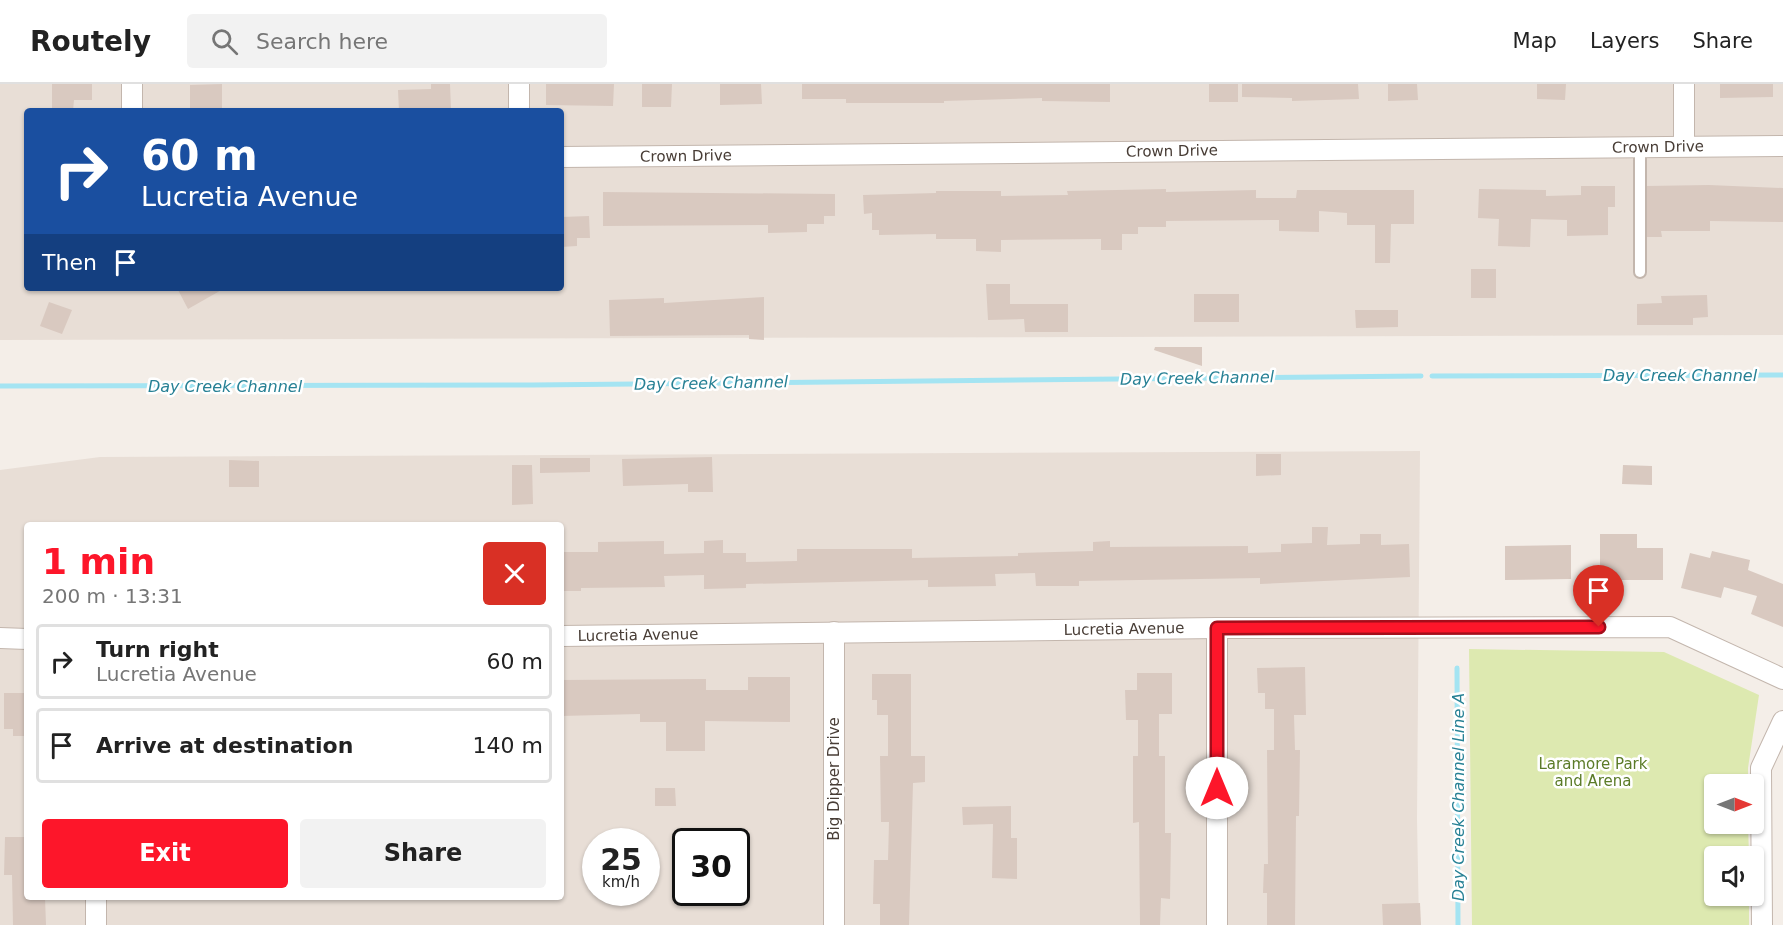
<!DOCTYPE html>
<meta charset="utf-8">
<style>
:root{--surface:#fff;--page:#f2f2f2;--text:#222;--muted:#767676;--line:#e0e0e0;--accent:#fd162a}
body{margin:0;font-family:"DejaVu Sans",sans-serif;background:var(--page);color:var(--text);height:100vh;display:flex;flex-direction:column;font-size:22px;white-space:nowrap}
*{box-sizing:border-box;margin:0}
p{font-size:20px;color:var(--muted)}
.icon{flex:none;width:33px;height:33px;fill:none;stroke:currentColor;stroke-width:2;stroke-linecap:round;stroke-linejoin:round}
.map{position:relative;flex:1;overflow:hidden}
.side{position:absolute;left:24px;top:438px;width:540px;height:378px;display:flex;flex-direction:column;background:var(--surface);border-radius:6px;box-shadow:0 2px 4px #0004}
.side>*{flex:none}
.guide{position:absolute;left:24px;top:24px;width:540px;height:183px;border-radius:6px;box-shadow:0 2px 4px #0004;background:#1a4fa0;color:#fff;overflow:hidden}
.needle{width:39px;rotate:90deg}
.buttons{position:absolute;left:1704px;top:690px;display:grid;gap:12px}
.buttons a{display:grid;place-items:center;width:60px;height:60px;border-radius:6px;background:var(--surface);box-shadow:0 2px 4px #0004;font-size:30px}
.speed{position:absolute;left:582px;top:744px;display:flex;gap:12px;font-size:30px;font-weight:700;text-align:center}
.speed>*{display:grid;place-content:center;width:78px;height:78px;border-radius:50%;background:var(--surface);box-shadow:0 2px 4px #0004;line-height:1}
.speed small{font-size:15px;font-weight:400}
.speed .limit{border:3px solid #111;border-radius:9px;background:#fff;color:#111}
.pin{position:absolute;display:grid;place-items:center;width:51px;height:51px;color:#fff;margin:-62px -26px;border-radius:50% 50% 50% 0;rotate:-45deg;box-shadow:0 0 6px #0007}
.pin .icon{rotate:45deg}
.me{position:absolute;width:66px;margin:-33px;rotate:0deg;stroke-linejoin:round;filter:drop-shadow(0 0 4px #0008)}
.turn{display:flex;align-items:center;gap:21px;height:126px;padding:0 18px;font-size:27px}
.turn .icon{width:78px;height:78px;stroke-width:2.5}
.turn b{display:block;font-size:42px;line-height:51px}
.then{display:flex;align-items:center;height:57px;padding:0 18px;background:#0003;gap:12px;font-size:22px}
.round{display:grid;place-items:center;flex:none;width:63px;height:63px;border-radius:6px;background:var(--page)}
.headline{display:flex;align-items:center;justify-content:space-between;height:102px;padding:0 18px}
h1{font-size:36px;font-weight:600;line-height:45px;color:var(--accent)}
.button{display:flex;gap:12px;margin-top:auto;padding:12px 18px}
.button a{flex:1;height:69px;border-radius:6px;background:var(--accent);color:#fff;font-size:24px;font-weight:600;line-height:69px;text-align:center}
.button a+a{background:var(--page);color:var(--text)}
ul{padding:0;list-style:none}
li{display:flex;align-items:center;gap:18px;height:75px;margin:0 12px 9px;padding:0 6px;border:3px solid var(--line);border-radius:6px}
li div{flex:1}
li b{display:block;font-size:22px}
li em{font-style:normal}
header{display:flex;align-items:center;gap:36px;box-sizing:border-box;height:84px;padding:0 30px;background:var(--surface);border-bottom:2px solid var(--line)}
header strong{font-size:28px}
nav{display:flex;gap:33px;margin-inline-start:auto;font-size:21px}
.search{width:420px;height:54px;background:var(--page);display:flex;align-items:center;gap:15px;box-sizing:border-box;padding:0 21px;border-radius:6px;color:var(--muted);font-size:22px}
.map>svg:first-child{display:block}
</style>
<header>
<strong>Routely</strong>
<div class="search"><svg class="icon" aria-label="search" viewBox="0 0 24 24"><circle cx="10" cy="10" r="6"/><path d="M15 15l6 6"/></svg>Search here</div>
<nav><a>Map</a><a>Layers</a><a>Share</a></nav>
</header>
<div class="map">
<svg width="1783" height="841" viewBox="0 0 1783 841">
<rect width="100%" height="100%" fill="#f4eee8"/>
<g fill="#e8ded6" fill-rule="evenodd">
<path d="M0,0h1783v251l-1783,5zM27,27h534v177h-534z"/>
<path d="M1420,367l-3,368 2,106h-1419v-455l100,-13zM27,441h534v372h-534zM596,758h50v50h-50zM686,758h50v50h-50z"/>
</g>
<path fill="#dde9b0" d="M1469,565l195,3 95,43 -11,73v16h-34v40h34l1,32h-35v40h35v29h-277z"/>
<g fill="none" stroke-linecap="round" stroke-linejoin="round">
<g stroke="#a4e4f2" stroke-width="5">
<path d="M1432,292l351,-1"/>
<path d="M0,302l532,-1 889,-9"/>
<path d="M1457,584l1,257"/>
</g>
</g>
<g fill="#d9c9c0">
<path d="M52,0h40v16h-18l-1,11h-21z"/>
<path d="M222,0v27h-32v-26z"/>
<path d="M431,0h19l1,25 -52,2 -1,-21 33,-1z"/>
<path d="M546,0h68l-1,22 -67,-1z"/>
<path d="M642,0h30l-1,23h-29z"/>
<path d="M720,0h41l1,20 -42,1z"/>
<path d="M802,0h308v18l-68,-1v-3l-98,3v2h-98v-4h-44z"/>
<rect x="1209" y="0" width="29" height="18"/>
<path d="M1242,0h116l1,15 -67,2v-3l-50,-1z"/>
<path d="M1388,0h29l1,16 -30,1z"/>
<path d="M1537,0h29l-1,16 -28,-1z"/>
<path d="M1720,0h53v13l-53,1z"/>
<path d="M1709,101l74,3v34l-73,-1v10h-49l1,6h-15v-51z"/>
<path d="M1581,102h34v21h-7v28l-41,1v-16l-36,-1 -1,28 -32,-1 1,-27 -21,-1 1,-29 67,1v6l35,-1z"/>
<path d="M1166,105v3l90,-2v8h40l1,-8h117v34h-23l-1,39h-15v-38h-28v-12l-28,-2v21l-40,-1v-11l-113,1v6h-28v7h-16v16h-21v-11l-100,1v12l-25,-1v-12h-40v-5l-57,1v-5h-7v-17l-8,1 -1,-19 73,-2v-2h65v5l67,-1 -1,-4z"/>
<path d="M603,108l232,2v22h-11v8h-17v8l-39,1v-8l-165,1z"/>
<path d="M589,132l1,22h-13v8l-16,1v-30z"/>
<rect x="1471" y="185" width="25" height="29"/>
<path d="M986,200h24v20h58v28h-43l-1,-13 -36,1z"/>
<path d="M177,204h48l-37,21z"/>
<rect x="1194" y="210" width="45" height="28"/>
<path d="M1707,211l1,22 -15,1v7h-56v-21l25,-1 -1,-7z"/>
<path d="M764,213v43l-15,-1v-4l-139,1 -1,-36 55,-2v5z"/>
<path d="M49,218l23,8 -10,24 -22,-8z"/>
<path d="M1355,226h43v17l-42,1z"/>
<path d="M1155,263h47v19l-48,-16z"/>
<path d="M1256,370h25v21l-25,1z"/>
<path d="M712,373l1,35h-25v-8l-65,2 -1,-27z"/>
<path d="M540,374h50v14l-50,1z"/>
<path d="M229,376l30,1v26h-30z"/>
<path d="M512,381h20l1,39 -21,1z"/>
<path d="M1623,381l29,1v19l-30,-1z"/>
<path d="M1312,443h16l-1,18 33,-1v-10h21v11l28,-1 1,33 -150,7v-6l-181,3v5h-43l-1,-13 -40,1 1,12 -68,1v-7l-182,4v4l-42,1v-14l-40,1 1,11 -84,1v3h-20v-39h37v-10l66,-1v13l40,-1v-12l19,-1v13h23v9l51,-1v-12h115v9l106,-2v-3l75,-2v-9l17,-1v6l138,-1v7l33,-1v-8l31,-1z"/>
<path d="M1600,450h37v14h26v32h-63z"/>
<path d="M1571,461v34l-66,1v-34z"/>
<path d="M1712,467l38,9 -2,10 35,14v43l-32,-13 6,-18 -33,-9 -3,11 -40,-10 9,-35 20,5z"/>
<path d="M1305,583l1,48h-12l1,35h5l-1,66h-3l-1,109h-28v-32h-4l1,-29h4l-1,-114h7v-41h-9v-16h-7l-1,-25z"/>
<path d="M1137,589h35v41h-13v42h6v77h6l-1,66 -9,-1 -1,27h-20l-1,-103 -6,1v-67h5v-36h-12l-1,-30h12z"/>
<path d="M872,590h39v82h14v26l-12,1 -4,142h-29v-21h-7l1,-44h14l1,-38h-8l-1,-66h8v-41h-11v-15h-5z"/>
<path d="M748,593h42v45l-85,-1v30h-39v-29h-26v-8l-79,2v-36l145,-1v11h42z"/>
<path d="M4,609h23v43h-14v-7h-9z"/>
<path d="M655,704h20l1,18h-21z"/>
<path d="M1011,722v32h6v41l-25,-1 1,-54 -30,1 -1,-18z"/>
<path d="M5,753h22v60h18l1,28h-33l-1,-50h-8z"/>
<path d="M1420,819l1,22h-38l-1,-21z"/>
</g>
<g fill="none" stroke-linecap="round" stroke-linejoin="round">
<defs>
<path id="lane" d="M1640,63v125"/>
<g id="street">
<path d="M132,0v27"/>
<path d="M519,0v27"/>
<path d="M1684,62v-62"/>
<path d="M561,73l1222,-11"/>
<path d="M1217,544v297"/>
<path d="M834,548v293"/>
<path d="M561,552l656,-8 453,-1 113,52"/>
<path d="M0,554l27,1"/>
<path d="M96,813v28"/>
<path d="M1762,841l-1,-157 22,-47"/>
</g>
</defs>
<use href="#lane" stroke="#c3b6ad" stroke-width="14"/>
<use href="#street" stroke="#c3b6ad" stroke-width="22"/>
<use href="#lane" stroke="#fff" stroke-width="10"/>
<use href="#street" stroke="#fff" stroke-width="20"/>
</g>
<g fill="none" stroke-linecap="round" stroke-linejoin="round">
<defs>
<path id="route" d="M1217,704v-160l382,-1"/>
</defs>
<use href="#route" stroke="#a40e1b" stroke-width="15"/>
<use href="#route" stroke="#fd162a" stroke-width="10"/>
</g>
<g text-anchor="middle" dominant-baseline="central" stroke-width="5" stroke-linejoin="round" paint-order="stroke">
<g font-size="15" fill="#483d36" stroke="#fff">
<text transform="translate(1658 63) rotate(-1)">Crown Drive</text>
<text transform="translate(1172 67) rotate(-1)">Crown Drive</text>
<text transform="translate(686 72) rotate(-1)">Crown Drive</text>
<text transform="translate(1124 545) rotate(-1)">Lucretia Avenue</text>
<text transform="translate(638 551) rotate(-1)">Lucretia Avenue</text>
<text transform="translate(834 695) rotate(-90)">Big Dipper Drive</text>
</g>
<g font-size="15" fill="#5b7b28" stroke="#fff">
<text x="1593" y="680">Laramore Park<tspan x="1593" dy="17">and Arena</tspan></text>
</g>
<g font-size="16" font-style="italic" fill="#278195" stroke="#fff">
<text x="1680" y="291">Day Creek Channel</text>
<text transform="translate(1197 294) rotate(-1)">Day Creek Channel</text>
<text transform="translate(711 299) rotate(-1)">Day Creek Channel</text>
<text x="225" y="302">Day Creek Channel</text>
<text transform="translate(1458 713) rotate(-90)">Day Creek Channel Line A</text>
</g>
</g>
</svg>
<div class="buttons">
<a><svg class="needle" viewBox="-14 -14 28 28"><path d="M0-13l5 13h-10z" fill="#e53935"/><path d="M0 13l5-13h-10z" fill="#767676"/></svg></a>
<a><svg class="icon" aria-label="sound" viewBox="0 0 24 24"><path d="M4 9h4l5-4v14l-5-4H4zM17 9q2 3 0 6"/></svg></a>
</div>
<div class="speed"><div>25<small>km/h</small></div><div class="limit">30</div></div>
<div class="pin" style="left:1599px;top:543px;background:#d93025"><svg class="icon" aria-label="arrive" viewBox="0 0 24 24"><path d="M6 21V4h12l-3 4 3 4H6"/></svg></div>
<svg class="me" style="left:1217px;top:704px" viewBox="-20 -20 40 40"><circle r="19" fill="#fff"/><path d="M0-13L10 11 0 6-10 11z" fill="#fd162a"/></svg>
<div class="guide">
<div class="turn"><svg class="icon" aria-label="right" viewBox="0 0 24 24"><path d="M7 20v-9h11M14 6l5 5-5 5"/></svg><div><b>60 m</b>Lucretia Avenue</div></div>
<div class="then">Then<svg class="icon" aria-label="arrive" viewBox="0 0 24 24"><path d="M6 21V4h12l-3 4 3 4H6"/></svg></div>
</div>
<section class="side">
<div class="headline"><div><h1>1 min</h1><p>200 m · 13:31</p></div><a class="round" style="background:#d93025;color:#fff"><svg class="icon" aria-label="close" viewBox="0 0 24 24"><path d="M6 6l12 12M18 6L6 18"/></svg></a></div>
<ul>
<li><svg class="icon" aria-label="right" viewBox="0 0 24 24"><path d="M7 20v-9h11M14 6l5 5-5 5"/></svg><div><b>Turn right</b><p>Lucretia Avenue</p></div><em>60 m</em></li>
<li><svg class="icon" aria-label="arrive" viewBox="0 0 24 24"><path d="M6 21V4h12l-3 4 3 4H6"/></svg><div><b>Arrive at destination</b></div><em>140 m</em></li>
</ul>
<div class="button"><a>Exit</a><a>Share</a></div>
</section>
</div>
